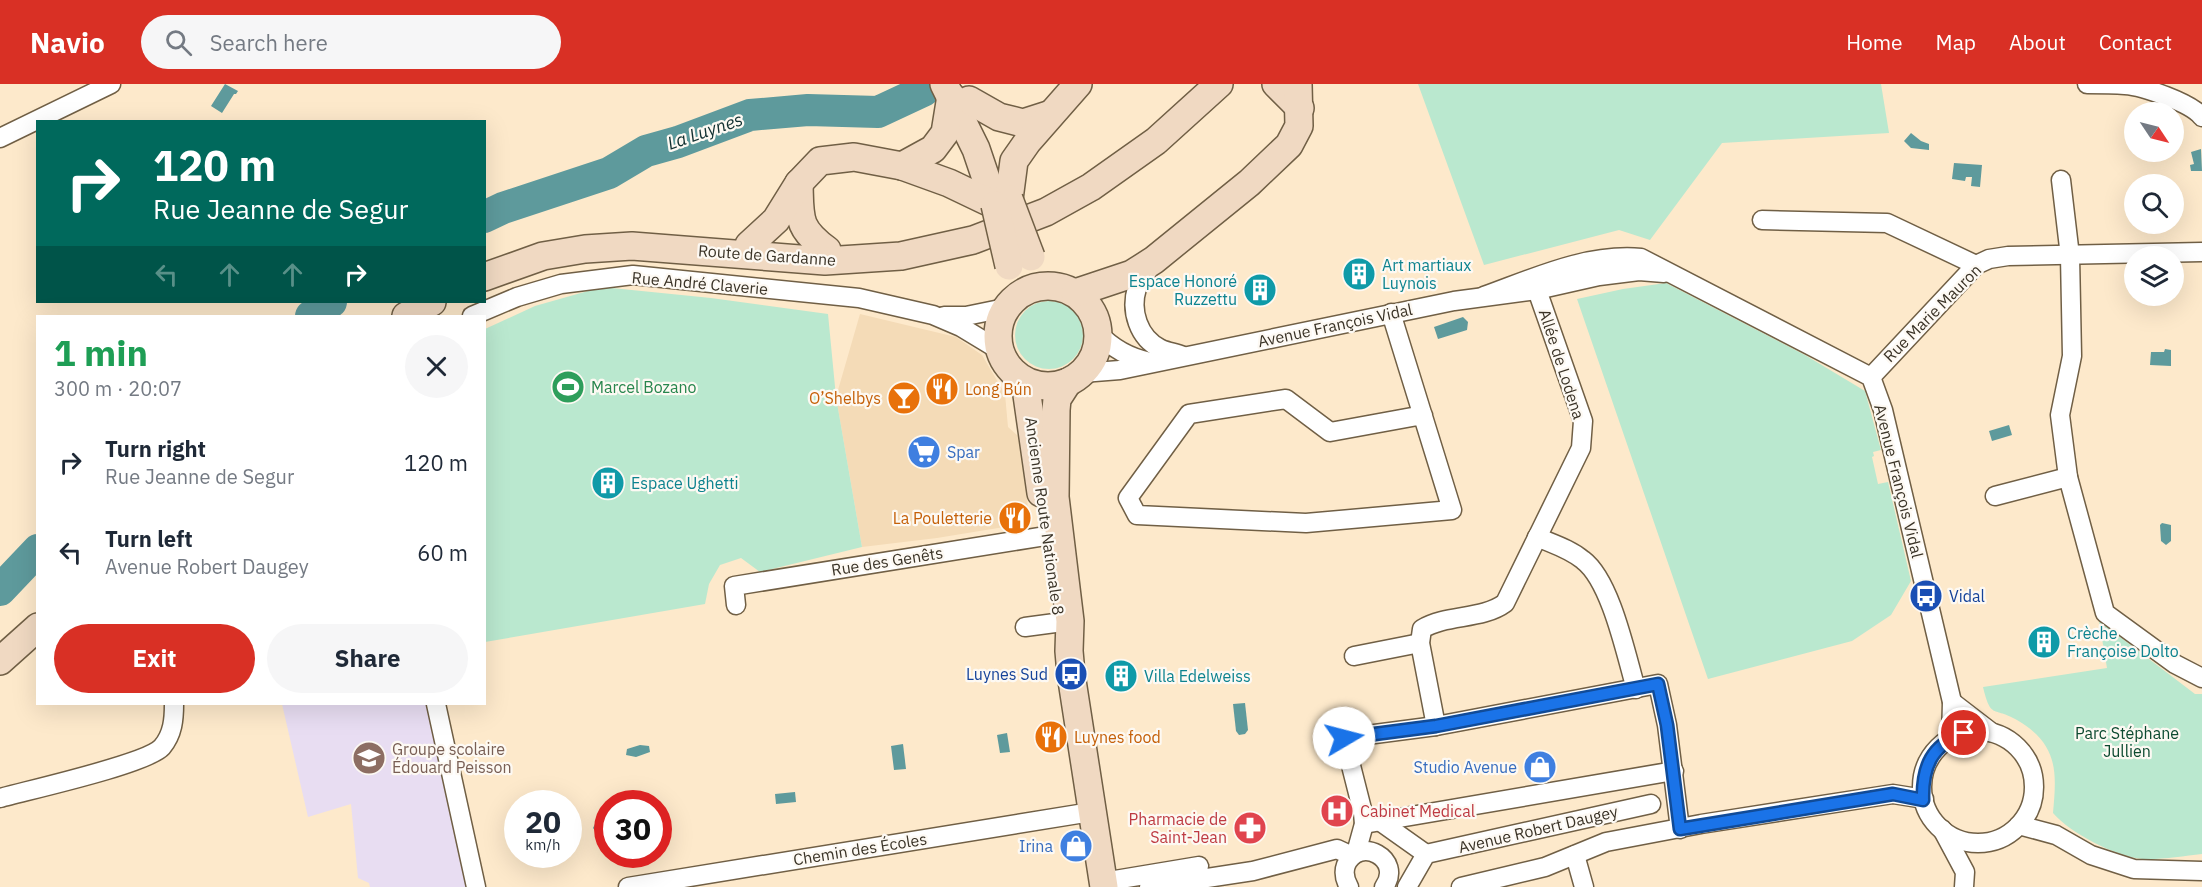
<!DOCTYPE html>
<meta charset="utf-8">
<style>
:root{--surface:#fff;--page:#f6f6f7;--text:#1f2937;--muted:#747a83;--accent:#d93025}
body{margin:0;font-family:"IBM Plex Sans",sans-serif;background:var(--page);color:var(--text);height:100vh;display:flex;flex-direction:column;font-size:22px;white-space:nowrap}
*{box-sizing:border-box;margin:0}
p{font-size:20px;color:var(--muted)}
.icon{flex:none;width:33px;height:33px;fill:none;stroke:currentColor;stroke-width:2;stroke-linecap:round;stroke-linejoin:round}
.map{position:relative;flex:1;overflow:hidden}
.side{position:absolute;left:36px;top:231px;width:450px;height:390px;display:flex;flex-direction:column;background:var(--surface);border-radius:0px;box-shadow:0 6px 24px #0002}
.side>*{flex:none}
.top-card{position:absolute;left:36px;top:36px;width:450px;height:183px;border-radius:0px;box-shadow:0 6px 24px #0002;background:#00695c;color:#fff;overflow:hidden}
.needle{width:39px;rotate:125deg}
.buttons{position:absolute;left:2124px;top:18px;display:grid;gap:12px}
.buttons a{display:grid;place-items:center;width:60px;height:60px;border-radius:50%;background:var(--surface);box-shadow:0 6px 24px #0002;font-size:30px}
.speed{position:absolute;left:504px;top:706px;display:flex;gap:12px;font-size:30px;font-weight:700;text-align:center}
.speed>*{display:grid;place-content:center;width:78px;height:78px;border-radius:50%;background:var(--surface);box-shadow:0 6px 24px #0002;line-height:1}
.speed small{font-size:15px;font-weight:400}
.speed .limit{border:9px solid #d22;background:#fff;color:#111}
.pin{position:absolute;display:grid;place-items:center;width:51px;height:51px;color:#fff;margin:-26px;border:3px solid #fff;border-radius:50%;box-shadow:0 2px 6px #0007}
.me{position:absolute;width:66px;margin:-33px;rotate:82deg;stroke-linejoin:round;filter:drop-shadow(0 0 4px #0008)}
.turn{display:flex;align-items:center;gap:21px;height:126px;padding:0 18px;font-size:27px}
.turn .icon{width:78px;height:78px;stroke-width:2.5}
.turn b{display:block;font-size:42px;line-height:51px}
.lanes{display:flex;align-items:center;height:57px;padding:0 18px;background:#0003;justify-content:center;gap:30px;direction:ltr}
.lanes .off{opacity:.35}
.round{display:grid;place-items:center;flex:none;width:63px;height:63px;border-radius:32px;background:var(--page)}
.summary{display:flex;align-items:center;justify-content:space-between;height:102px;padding:0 18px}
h1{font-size:36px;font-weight:700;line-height:45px;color:#1e9e55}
.primary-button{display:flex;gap:12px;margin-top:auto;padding:12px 18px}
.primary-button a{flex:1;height:69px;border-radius:36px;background:var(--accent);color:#fff;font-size:24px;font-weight:700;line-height:69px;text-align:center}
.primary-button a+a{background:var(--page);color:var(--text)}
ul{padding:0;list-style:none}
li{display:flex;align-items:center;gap:18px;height:90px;padding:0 18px}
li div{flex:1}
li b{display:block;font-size:22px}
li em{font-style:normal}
header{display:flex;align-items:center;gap:36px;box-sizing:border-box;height:84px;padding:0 30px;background:var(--accent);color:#fff}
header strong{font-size:28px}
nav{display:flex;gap:33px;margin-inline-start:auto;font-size:21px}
.search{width:420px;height:54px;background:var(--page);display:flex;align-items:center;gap:15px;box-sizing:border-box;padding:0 21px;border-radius:33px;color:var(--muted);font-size:22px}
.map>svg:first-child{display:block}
</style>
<header>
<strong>Navio</strong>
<div class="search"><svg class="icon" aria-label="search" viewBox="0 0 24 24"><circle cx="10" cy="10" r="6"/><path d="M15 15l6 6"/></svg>Search here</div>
<nav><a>Home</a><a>Map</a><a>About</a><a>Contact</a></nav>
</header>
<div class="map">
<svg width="2202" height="803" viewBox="0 0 2202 803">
<rect width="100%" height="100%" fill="#fde9cb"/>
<path fill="#f4dbb7" d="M860,230l96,23 26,18 23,39 3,33 18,16 2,80 -91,15 -75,9 -26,-150z"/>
<path fill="#e8ddf2" d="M282,620h149l39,183h-100l-1,-4 -11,-5 -7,-74 -43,13z"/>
<g fill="#bae8cf">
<path d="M1418,0h463l8,49 -167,10 -72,97 -31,-10 -135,35z"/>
<path d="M1666,199l139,72 60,36 16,59 -8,2 1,4 -2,1 6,27 10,-2 23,99 -20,34 -39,26 -144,38 -131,-380 46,-10z"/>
<path d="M602,203l109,11 117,16 8,83 26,150 -102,25 -19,-14 -21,7 -11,19 -4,20 -220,38v-313l50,-23z"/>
<circle cx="1049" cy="251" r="34"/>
<path d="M2099,537l96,73h7v160c-19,2 -41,6 -60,5 -27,-3 -72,-26 -89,-46 4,-42 5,-69 -36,-93 -24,-14 -26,0 -34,-33l124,-19z"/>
</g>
<g fill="#5e9a9c">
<path d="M225,0l13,7 -2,3h-2l-12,19 -11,-7z"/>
<path d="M1911,49l10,8 8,3v6l-18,-2 -7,-7z"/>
<path d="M2201,65l1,22h-11l-1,-6 4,-1 -3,-12z"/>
<path d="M1954,79l28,2 -2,22 -9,-1 1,-9h-6l-1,4 -13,-2z"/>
<path d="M1463,233l5,5 -1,8 -29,9 -4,-12z"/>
<path d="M2165,265l6,1v16l-21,-1 1,-13h13z"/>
<path d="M2009,341l3,10 -20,6 -3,-10z"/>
<path d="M2162,439l9,2v16l-5,4 -5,-4 -1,-16z"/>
<path d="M1245,619l3,27 -3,4 -6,1 -3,-4 -3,-27z"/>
<path d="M1007,649l3,19 -10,1 -3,-18z"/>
<path d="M903,660l3,25 -12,1 -3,-24z"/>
<path d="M640,661l9,1 1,6 -14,5 -10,-2 1,-6z"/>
<path d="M795,708l1,10 -20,2 -1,-10z"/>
<path d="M607,737v11l-10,1 -4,-5 3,-6z"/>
</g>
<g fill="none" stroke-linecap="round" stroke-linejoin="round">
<g stroke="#5e9a9c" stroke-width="32">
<path d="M484,133l19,-9 106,-35 37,-22 32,-9 72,-27 58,-5 70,2 45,-21 9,-7"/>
<path d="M311,232l20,-14"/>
<path d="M0,506l38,-40"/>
</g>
<defs>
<g id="street">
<path d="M2087,0c12,0 25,0 38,1 17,1 67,18 77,32"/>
<path d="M0,54l111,-54"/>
<path d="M2061,96l9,76 2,100 -12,59 8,62 37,136 70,51 27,14"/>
<path d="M1762,136l125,3 89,42"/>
<path d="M1150,183c-4,7 -10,14 -13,21 -7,22 1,50 24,61 7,3 15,4 22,7"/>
<path d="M1484,212c50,-18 103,-43 157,-38l230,119 12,33 69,292 -1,36"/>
<path d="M1391,229l61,197 -146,13 -169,-8 -9,-17 61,-84 97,-15 44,33 93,-17"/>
<path d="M472,232l45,-19 44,-13 72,-9 226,23 74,17 28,12 38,23"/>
<path d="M944,232h22l39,-8"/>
<path d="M1098,249c14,15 32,25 52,29"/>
<path d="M1082,289l38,-3 334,-69 83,-11 62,-14 40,-5 25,2"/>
<path d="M1871,293l105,-112 13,-6 19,-3 194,-4"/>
<path d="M1995,412l73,-19"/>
<path d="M1537,453c16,7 33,12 46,23 28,21 43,95 53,129"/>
<path d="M736,521l-2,-19 324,-52"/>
<path d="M1025,543l45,-6"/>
<path d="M1354,572l66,-13"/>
<path d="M1952,618l39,30"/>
<path d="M436,620l40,183"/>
<path d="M1436,642l-16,-83 2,-14c25,-15 60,-9 83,-26l76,-155 2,-27 -46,-131"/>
<circle cx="1978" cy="703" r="56"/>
<path d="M0,714c29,-8 147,-34 162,-51 11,-13 12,-28 12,-43"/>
<path d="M1378,736l48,34"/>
<path d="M1364,740l310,-53"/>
<path d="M2019,741l37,10 35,20 43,14 68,2"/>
<path d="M1942,745l23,43 -1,15"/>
<path d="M1356,769l8,-29 -1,-11 -19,-75 92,-12 222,-42 9,41 13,104"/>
<path d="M1575,771l9,32"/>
<path d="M1103,798l96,-16"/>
<path d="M628,803l463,-75"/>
<path d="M1149,803l104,-16 84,-22 15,7"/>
<path d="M1349,803c-4,-7 -6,-14 -3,-22 13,-30 58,-6 38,22"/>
<path d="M1407,803l19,-33 225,-50"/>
<path d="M1461,803l84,-20 61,-25 95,-18 192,-30 31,5"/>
</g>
<g id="secondary">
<path d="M944,0l32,65 19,56"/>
<path d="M1276,0l24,24"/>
<path d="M969,16l30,17 24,6 28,-9"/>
<path d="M902,82l31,-17 12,-16 6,-37"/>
<path d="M799,99c1,35 -2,45 28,67"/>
<path d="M1009,115l5,-38 14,-20 50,-57"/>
<path d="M749,161l27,-25 23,-37 21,-22 34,-4 48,9 47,17 46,22"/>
<path d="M484,193l59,-21 42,-7 47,-3 193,15 76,-5 72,-16 73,-28 45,-25 65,-46 63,-57"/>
<circle cx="1048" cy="252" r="50"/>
<path d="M1075,209l57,-19 22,-14 95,-77 40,-38 10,-19 -1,-42"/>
<path d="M406,232l26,-14"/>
<path d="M1025,297l16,112"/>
<path d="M1068,298l-11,17 -1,11 -1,87 15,124 -1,30 2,23 33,213"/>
<path d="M0,577l38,-34"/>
</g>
</defs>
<use href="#street" stroke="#705f45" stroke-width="21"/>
<use href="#secondary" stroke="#705f45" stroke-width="30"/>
<use href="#street" stroke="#fff" stroke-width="18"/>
<use href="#secondary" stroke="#f0d9c2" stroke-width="27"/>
<defs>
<g id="secondary-bridge">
<path d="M1009,115l22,58"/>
<path d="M995,121l14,61"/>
</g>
</defs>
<use href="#secondary-bridge" stroke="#705f45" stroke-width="30" stroke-linecap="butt"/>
<use href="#secondary-bridge" stroke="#f0d9c2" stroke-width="27"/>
</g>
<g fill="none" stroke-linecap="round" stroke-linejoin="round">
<defs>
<path id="route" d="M1344,654l92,-12 222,-42 9,41 13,104 213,-35 30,6c-1,-34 9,-55 41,-67"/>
</defs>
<use href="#route" stroke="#114b97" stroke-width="15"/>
<use href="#route" stroke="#1a73e8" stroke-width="10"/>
</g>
<defs>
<symbol id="building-disc" viewBox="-11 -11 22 22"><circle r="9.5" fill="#0f9aa8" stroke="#fdf9f3"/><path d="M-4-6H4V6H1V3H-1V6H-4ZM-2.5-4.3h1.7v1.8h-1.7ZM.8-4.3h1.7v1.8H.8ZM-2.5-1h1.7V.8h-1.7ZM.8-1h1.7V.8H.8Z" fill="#fff"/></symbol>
<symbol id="stadium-disc" viewBox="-11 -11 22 22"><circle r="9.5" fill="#2e9e5b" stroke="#fdf9f3"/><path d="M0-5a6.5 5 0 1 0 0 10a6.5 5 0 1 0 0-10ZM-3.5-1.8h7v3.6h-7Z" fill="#fff"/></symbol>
<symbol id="restaurant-disc" viewBox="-11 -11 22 22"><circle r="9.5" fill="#e8710a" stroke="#fdf9f3"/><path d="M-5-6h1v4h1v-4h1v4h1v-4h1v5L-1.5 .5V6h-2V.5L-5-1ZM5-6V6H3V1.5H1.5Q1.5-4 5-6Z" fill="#fff"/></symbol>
<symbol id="bar-disc" viewBox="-11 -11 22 22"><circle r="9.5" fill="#e8710a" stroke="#fdf9f3"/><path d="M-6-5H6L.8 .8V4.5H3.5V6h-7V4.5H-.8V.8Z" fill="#fff"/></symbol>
<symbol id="supermarket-disc" viewBox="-11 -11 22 22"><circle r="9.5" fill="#3f7fe0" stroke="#fdf9f3"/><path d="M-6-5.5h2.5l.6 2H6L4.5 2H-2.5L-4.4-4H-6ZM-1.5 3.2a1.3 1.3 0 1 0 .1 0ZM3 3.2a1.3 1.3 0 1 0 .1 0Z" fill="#fff"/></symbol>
<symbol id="bus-disc" viewBox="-11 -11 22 22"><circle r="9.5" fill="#1a4fb4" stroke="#fdf9f3"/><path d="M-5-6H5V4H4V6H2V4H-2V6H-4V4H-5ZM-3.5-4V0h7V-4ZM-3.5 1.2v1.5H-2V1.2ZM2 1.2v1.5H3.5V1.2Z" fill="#fff"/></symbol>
<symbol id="school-disc" viewBox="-11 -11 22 22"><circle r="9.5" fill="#8d6e63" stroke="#fdf9f3"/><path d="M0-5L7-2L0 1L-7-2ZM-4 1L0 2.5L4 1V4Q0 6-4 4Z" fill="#fff"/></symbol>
<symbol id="shop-disc" viewBox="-11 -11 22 22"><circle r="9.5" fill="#3f7fe0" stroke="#fdf9f3"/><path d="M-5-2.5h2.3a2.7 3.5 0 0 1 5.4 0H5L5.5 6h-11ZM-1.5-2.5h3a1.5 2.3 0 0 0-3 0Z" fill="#fff"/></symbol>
<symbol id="hospital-disc" viewBox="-11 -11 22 22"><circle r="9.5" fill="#e0444e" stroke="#fdf9f3"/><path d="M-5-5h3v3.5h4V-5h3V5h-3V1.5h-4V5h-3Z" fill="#fff"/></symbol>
<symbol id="pharmacy-disc" viewBox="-11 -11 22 22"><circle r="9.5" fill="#e0444e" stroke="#fdf9f3"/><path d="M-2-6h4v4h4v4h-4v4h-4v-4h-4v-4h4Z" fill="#fff"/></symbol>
</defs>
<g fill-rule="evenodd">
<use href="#building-disc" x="1340" y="171" width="38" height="38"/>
<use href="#building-disc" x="1241" y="187" width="38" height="38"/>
<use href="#stadium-disc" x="549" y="284" width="38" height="38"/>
<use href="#restaurant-disc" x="923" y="286" width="38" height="38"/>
<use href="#bar-disc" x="885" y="295" width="38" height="38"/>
<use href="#supermarket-disc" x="905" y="349" width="38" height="38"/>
<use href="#building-disc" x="589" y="380" width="38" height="38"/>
<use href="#restaurant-disc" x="996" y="415" width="38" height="38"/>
<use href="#bus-disc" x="1907" y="493" width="38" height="38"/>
<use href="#building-disc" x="2025" y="539" width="38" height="38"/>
<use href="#bus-disc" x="1052" y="571" width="38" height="38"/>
<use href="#building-disc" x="1102" y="573" width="38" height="38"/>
<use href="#restaurant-disc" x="1032" y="634" width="38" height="38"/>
<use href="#school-disc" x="350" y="655" width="38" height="38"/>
<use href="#shop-disc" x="1521" y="664" width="38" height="38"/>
<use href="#hospital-disc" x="1318" y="708" width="38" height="38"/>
<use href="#pharmacy-disc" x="1231" y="725" width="38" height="38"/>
<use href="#shop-disc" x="1057" y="743" width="38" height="38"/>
</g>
<g text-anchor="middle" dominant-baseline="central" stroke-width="4.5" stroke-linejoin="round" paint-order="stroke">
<g font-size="16" fill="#3a3327" stroke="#fdf9f3">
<text transform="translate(767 171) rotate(4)">Route de Gardanne</text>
<text transform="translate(700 199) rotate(5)">Rue André Claverie</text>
<text transform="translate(1932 229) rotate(-45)">Rue Marie Mauron</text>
<text transform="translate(1335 241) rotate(-12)">Avenue François Vidal</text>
<text transform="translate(1562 280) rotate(72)">Allée de Lodena</text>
<text transform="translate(1899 397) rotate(76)">Avenue François Vidal</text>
<text transform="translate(1045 432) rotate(82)">Ancienne Route Nationale 8</text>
<text transform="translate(887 477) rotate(-9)">Rue des Genêts</text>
<text transform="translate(1538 745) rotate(-13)">Avenue Robert Daugey</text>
<text transform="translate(860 765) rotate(-9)">Chemin des Écoles</text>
</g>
<g font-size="16" fill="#0d838f" stroke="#fdf9f3" text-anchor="start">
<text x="1382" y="181">Art martiaux<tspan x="1382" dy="18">Luynois</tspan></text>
<text x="1237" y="197" text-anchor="end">Espace Honoré<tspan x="1237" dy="18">Ruzzettu</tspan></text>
<text x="631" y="399">Espace Ughetti</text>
<text x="2067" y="549">Crèche<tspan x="2067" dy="18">Françoise Dolto</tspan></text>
<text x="1144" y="592">Villa Edelweiss</text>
</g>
<g font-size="16" fill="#27864d" stroke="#fdf9f3" text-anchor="start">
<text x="591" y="303">Marcel Bozano</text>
</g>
<g font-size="16" fill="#c56008" stroke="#fdf9f3" text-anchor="start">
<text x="965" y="305">Long Bún</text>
<text x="881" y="314" text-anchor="end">O’Shelbys</text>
<text x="992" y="434" text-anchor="end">La Pouletterie</text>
<text x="1074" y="653">Luynes food</text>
</g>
<g font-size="16" fill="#366cbe" stroke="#fdf9f3" text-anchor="end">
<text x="947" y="368" text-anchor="start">Spar</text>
<text x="1517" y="683">Studio Avenue</text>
<text x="1053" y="762">Irina</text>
</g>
<g font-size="16" fill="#164399" stroke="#fdf9f3" text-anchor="start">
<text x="1949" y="512">Vidal</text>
<text x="1048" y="590" text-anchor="end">Luynes Sud</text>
</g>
<g font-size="16" fill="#0c4a30" stroke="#fdf9f3">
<text x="2127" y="649">Parc Stéphane<tspan x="2127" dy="18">Jullien</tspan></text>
</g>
<g font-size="16" fill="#785e54" stroke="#fdf9f3" text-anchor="start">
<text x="392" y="665">Groupe scolaire<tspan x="392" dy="18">Édouard Peisson</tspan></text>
</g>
<g font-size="16" fill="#be3a42" stroke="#fdf9f3" text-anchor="start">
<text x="1360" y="727">Cabinet Medical</text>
<text x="1227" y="735" text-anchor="end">Pharmacie de<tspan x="1227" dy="18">Saint-Jean</tspan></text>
</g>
<g font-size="18" font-style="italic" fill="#113031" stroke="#fdf9f3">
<text transform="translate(705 47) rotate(-19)">La Luynes</text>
</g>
</g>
</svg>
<div class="buttons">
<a><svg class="needle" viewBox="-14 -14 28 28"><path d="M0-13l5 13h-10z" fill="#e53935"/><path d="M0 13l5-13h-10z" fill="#747a83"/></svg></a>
<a><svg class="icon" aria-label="search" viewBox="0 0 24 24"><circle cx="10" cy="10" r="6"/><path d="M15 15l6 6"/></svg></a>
<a><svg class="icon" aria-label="layers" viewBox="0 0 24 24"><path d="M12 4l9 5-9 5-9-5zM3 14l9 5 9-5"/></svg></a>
</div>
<div class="speed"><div>20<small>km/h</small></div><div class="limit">30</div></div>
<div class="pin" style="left:1964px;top:649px;background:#d93025"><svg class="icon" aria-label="arrive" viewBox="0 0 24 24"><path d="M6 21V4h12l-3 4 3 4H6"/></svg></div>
<svg class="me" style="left:1344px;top:654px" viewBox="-20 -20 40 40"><circle r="19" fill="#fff"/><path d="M0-13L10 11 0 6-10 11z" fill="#1a73e8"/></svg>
<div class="top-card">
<div class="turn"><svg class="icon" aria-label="right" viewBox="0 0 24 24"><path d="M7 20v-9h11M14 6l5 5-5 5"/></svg><div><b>120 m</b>Rue Jeanne de Segur</div></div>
<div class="lanes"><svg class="icon off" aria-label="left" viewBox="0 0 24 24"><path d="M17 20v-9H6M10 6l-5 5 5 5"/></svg><svg class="icon off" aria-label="ahead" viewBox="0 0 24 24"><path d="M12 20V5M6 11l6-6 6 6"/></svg><svg class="icon off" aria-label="ahead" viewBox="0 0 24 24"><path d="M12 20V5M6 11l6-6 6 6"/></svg><svg class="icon" aria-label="right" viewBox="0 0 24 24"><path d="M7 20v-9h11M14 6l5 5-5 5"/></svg></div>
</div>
<section class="side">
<div class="summary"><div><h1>1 min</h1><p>300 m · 20:07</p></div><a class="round"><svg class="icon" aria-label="close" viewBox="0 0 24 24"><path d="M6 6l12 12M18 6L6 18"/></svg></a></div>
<ul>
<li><svg class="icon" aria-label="right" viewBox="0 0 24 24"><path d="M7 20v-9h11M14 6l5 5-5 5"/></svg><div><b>Turn right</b><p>Rue Jeanne de Segur</p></div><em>120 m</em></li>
<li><svg class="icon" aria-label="left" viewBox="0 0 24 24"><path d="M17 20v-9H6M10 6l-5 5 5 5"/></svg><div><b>Turn left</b><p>Avenue Robert Daugey</p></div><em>60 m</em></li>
</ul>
<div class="primary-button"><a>Exit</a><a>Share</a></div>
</section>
</div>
